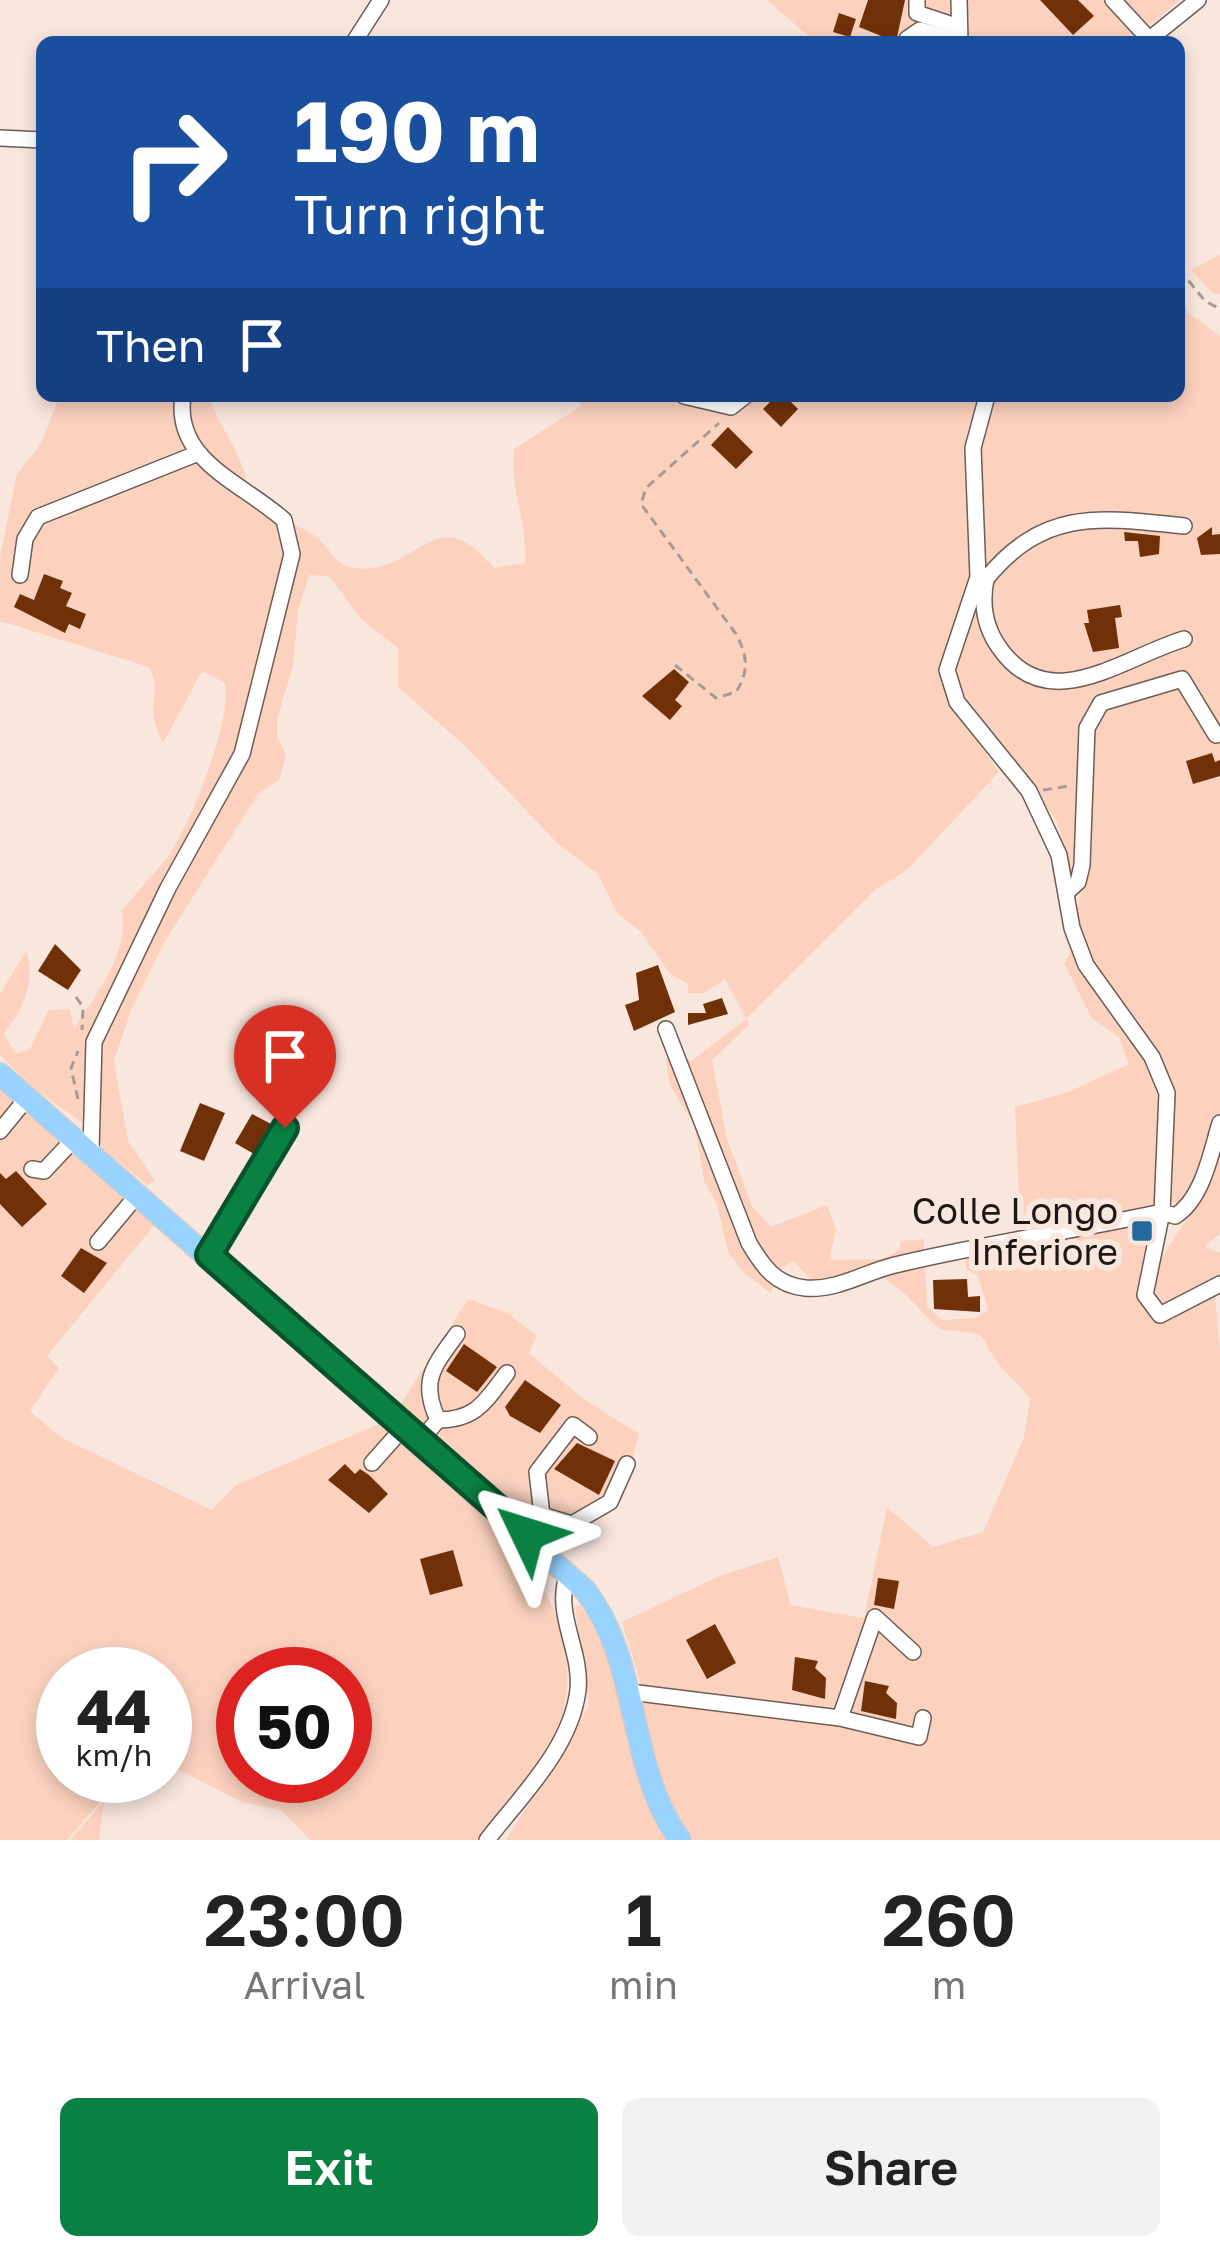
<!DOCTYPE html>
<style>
:root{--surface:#fff;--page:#f2f2f2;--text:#222;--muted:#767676;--accent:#0b8043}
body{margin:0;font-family:"Golos Text",sans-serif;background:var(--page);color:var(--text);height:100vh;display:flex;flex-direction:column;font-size:45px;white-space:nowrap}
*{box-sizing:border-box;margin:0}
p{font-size:39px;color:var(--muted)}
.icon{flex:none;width:66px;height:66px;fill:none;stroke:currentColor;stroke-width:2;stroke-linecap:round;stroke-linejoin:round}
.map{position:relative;height:1840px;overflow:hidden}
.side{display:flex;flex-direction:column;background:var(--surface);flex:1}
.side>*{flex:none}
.banner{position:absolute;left:36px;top:36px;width:1149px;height:366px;border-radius:18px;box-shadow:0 6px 18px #0003;background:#1a4fa0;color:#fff;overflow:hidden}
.speed{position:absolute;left:36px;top:1647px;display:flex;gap:24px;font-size:60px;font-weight:700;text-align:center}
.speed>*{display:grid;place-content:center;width:156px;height:156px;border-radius:50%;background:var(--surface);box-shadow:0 6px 18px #0003;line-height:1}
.speed small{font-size:30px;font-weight:400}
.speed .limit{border:18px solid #d22;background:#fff;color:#111}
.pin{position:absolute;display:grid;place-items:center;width:102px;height:102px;color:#fff;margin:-123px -51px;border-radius:50% 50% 50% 0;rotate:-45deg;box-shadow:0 0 12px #0007}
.pin .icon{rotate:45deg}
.me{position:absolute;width:132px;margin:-66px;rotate:311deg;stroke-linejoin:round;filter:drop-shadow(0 0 9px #0008)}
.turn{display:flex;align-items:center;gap:42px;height:252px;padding:0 60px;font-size:54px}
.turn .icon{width:156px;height:156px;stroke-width:2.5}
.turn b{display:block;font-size:84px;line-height:102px}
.then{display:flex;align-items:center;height:114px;padding:0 60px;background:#0003;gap:24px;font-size:45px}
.eta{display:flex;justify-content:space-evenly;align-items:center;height:204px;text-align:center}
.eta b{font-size:72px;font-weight:600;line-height:84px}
.action{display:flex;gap:24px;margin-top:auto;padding:24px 60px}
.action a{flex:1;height:138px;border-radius:18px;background:var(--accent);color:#fff;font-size:48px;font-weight:600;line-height:138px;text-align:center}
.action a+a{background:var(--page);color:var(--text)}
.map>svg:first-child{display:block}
</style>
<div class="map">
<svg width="1220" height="1840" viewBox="0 0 1220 1840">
<rect width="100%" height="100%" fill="#f9e7de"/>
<g fill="#fcd2bf" fill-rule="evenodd">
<path d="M767,0h413l-50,42h-315z"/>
<path d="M1220,255v39h-6l-23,-24z"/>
<path d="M1179,295l9,18 32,23v897l-15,14 15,6v25l-6,5 6,67v490h-714l83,-134 -14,-99 8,-4 62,95 -23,-76 95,-45 61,-20 13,48 73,13 23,-111 46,40 50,-15 41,-95 6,-38c-8,-13 -18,-19 -27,-30 -29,-34 -5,-36 -62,-39 -25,-20 -44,-55 -78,-58 -13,-1 -35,8 -49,10l-21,-21 -14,10 -8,22 -28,-21 -15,-20 -11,-48 -13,-23 -9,-55 -25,-41 -5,-27 28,2 53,-41 -21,-40 -21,14h-15l-2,-10 -17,-9 -29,-42 -24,-19 -19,-39 -40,-30 -93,-98 -67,-59v-39l-37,-29 -32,-43 -20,-1 -11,36 -5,55 -16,53v17l9,19 -7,25 -21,14 -93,147 -33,67 -18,53 14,80 27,40 -8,4 -65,-53 1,-9 -50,-35 -33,-33v-61l26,-43c11,29 -4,60 -22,83l12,20 14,-5 19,-39 21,-1 4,21c22,-39 54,-71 48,-119 17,-24 41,-44 53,-66 21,-35 56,-124 50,-162l-23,-12 -39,72c-20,-37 0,-53 -14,-76l-149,-46v-64l17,-83 23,-29 20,-49h148c10,27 27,47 36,75 2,8 4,20 9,26 16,20 42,25 62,39 17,12 17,29 41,32 62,8 78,-73 138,0l31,-5c2,-46 -15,-70 -11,-114l67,-43 -3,-10h402l-9,175 -27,82 -1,17 4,27 52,75 -92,98 -31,19 -129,129 2,7 -37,35 15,79 25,67 19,21 56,-22 9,25 -7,30 53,-1 17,-9 2,-9 23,-2 3,67 15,14 34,-2 12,-8 -10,-35 -11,-5 -2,-11 35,-5 20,-30 -5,-117 53,-15 61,-28 -10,-27 -27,-18 -28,-56 6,-9 12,-71 -12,-8 -13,-54 -96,-127 -5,-25 16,-62 18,-11c4,-16 -3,-21 -6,-36 -7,-52 -7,-114 8,-164h187zM1169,1200l22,12 -50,78 13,-89z"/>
<path d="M0,1089l155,135 -108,132 12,12 -29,43 30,26 152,73 24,-25 149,-64c90,79 224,180 170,318 -13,35 -55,71 -79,101h-166l-29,-30 -39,-8 -69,-35 -8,3v-96h-102v102h89l-50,24 -35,40h-67zM243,1674h102v102h-102z"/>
<path d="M468,1299l40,14 29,23 -8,17 53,45 57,36 -14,56 -67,57 -160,-139z"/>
<path d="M104,1802l-5,38h-29z"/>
</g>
<g fill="#703109">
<path d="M868,0h37l-9,42 -37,-15z"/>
<path d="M1040,0h38l16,16 -21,19z"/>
<path d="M839,13l17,6 -6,18 -17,-5z"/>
<path d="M776,396h9l13,13 -17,18 -18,-18z"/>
<path d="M728,427l25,25 -17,17 -25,-24z"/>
<path d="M1212,527v8l8,-1v20l-19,1 -4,-17z"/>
<path d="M1124,532l36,4 -1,18 -19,3 -2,-16h-13z"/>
<path d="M44,574l19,7 -3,7 12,5 -6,13 20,8 -6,15 -11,-5 -4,9 -51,-26 6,-13 14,6z"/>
<path d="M1120,605l2,12 -7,1 4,30 -26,4 -9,-29h5l-2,-13z"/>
<path d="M674,669l15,13 -14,18 7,6 -12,14 -28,-24z"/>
<path d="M1212,753l3,9 5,-2v16l-27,8 -7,-23z"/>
<path d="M55,944l26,26 -13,20 -30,-19z"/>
<path d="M658,965l17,47 -41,19 -9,-26 14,-5 -3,-27z"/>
<path d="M722,998l6,16 -40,11v-12h18l-3,-9z"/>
<path d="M200,1103l25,10 -21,48 -24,-10z"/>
<path d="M252,1114l21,11 -19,29 -19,-11z"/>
<path d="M16,1171l31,33 -25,23 -22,-23v-31l6,6z"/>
<path d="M81,1248l26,15 -23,30 -23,-17z"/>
<path d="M967,1279l1,18 12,-1v16l-46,-3 -1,-29z"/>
<path d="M464,1344l33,23 -20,25 -31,-21z"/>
<path d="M525,1380l36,25 -21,28 -30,-17 -5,-9z"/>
<path d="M577,1443l38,18 -16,34 -45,-26z"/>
<path d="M345,1464l10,10 5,-5 9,6 19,19 -19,19 -41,-33z"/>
<path d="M453,1550l10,36 -33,9 -10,-36z"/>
<path d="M878,1578l21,3 -5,28 -20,-4z"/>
<path d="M715,1624l21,39 -29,16 -21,-39z"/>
<path d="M795,1657l23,4 -3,7 11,10 -1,21 -33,-9z"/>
<path d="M865,1681l24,5 -3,7 11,10 -1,16 -35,-8z"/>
</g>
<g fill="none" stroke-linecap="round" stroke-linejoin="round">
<defs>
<g id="minor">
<path d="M917,0v13l39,13"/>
<path d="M1113,0l36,39"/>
<path d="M907,39l13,-9 40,12 -1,-42"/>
<path d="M354,42l27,-42"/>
<path d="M1146,42l52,-42"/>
<path d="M0,138l42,2"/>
<path d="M684,396l47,11 14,-11"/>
<path d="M987,396l-14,52 5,129 -31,93 10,32 72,89 30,64 13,73 14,37 66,92 15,36 -5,119 -17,83 15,20 60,-31"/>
<path d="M20,575l5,-36 13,-22 158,-63"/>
<path d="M981,578l5,1c-5,25 -1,50 15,71 49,67 121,8 183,-11"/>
<path d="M986,579c58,-71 114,-62 198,-53"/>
<path d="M1067,892l11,-10 4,-17 5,-137 14,-25 81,-24 34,56"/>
<path d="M666,1029l83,214c14,24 27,42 56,45 32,3 60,-16 90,-23 87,-21 178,-34 267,-53l13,4c28,-17 36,-64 45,-93"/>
<path d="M0,1131l27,-33"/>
<path d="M91,1150l3,-108 74,-154 74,-134 50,-200 -8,-34c-41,-37 -111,-59 -101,-124"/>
<path d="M32,1169l12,2 31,-33"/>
<path d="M98,1242l41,-49"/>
<path d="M209,1255l76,-127"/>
<path d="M438,1420c-18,-39 -5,-53 19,-86"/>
<path d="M420,1441l18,-21c38,0 47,-18 69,-47"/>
<path d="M372,1463l32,-36"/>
<path d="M542,1515l30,9 38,-22 17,-38"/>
<path d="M527,1534l15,-19 -5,-43 36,-47 16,12"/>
<path d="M630,1692l210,26 79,19 4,-19"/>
<path d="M840,1718l35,-101 38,35"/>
<path d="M487,1840c34,-44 84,-92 91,-150 4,-41 -25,-76 -10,-117"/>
</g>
<path id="major" d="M0,1074l585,516c57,74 41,176 95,250"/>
</defs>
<use href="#minor" stroke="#6c5d55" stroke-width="18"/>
<use href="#major" stroke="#cecccc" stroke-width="24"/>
<g stroke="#a89a94" stroke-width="3" stroke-dasharray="9 6" stroke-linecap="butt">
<path d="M1179,269l26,32 15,8"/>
<path d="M675,665l41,33 20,-6c14,-22 11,-37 0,-58l-95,-130 5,-16 73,-65"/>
<path d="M1043,790l26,-4"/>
<path d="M76,997l7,10 -1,23"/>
<path d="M78,1099l-7,-31 7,-17"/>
</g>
<use href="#minor" stroke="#fff" stroke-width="15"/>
<use href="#major" stroke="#98d2fe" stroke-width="21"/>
</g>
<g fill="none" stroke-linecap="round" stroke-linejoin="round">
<defs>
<path id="route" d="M285,1128l-76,127 318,279"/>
</defs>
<use href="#route" stroke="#07532c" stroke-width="30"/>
<use href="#route" stroke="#0b8043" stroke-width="21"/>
</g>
<rect fill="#20699c" stroke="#f9e7de" stroke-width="4.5" x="1130" y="1219" width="24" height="24" rx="6"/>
<g text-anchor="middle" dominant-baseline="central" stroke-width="12" stroke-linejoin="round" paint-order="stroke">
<g font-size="36" fill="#1e1815" stroke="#f9e7de" text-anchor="end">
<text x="1118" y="1210">Colle Longo<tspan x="1118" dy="41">Inferiore</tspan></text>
</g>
</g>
</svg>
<div class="speed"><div>44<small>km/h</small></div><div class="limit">50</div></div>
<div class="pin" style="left:285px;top:1128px;background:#d93025"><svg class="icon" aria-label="arrive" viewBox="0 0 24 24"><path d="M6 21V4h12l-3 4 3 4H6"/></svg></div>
<svg class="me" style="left:527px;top:1534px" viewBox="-20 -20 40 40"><path d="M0-17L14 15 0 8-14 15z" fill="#0b8043" stroke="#fff" stroke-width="4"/></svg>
<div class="banner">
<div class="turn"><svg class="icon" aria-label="right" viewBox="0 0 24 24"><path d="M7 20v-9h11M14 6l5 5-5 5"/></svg><div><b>190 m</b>Turn right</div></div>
<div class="then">Then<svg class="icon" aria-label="arrive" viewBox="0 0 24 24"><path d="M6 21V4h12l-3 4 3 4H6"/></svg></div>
</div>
</div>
<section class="side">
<div class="eta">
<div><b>23:00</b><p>Arrival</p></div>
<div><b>1</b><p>min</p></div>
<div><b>260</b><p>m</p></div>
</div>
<div class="action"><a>Exit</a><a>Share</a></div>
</section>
